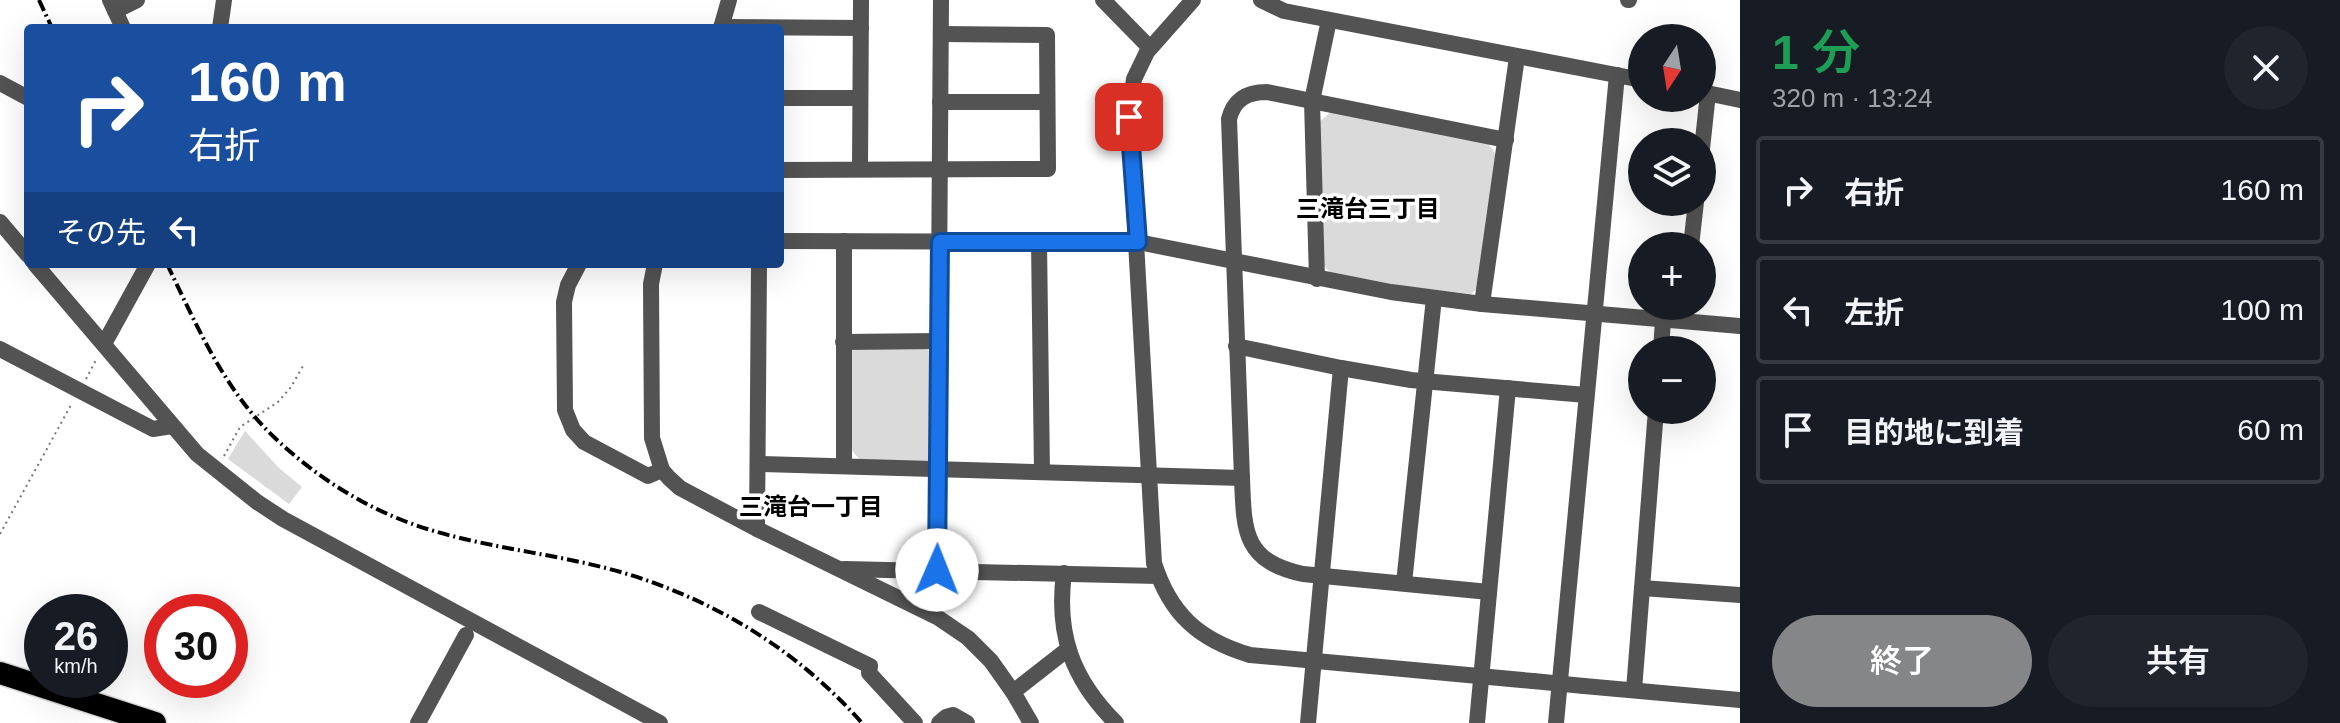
<!DOCTYPE html>
<html lang="ja">
<meta charset="utf-8">
<style>
:root{--surface:#171b24;--page:#20242c;--text:#f1f3f6;--muted:#9ea1a6;--line:#363941;--accent:#858687}
body{margin:0;font-family:Helvetica,"Noto Sans JP",sans-serif;background:var(--page);color:var(--text);height:100vh;display:flex;flex-direction:column;font-size:30px;white-space:nowrap}
*{box-sizing:border-box;margin:0}
p{font-size:26px;color:var(--muted)}
.icon{flex:none;width:44px;height:44px;fill:none;stroke:currentColor;stroke-width:2;stroke-linecap:round;stroke-linejoin:round}
.map{position:relative;flex:1;overflow:hidden}
.sheet{display:flex;flex-direction:column;background:var(--surface);width:600px}
.sheet>*{flex:none}
.hud{position:absolute;left:24px;top:24px;width:760px;height:244px;border-radius:8px;box-shadow:0 8px 32px #0002;background:#1a4fa0;color:#fff;overflow:hidden}
.needle{width:52px;rotate:192deg}
.buttons{position:absolute;left:1628px;top:24px;display:grid;gap:16px}
.buttons a{display:grid;place-items:center;width:88px;height:88px;border-radius:50%;background:var(--surface);box-shadow:0 8px 32px #0002;font-size:40px}
.speed{position:absolute;left:24px;top:594px;display:flex;gap:16px;font-size:40px;font-weight:700;text-align:center}
.speed>*{display:grid;place-content:center;width:104px;height:104px;border-radius:50%;background:var(--surface);box-shadow:0 8px 32px #0002;line-height:1}
.speed small{font-size:20px;font-weight:400}
.speed .limit{border:12px solid #d22;background:#fff;color:#111}
.pin{position:absolute;display:grid;place-items:center;width:68px;height:68px;color:#fff;margin:-34px;border-radius:16px;box-shadow:0 4px 12px #0006}
.me{position:absolute;width:88px;margin:-44px;rotate:1deg;stroke-linejoin:round;filter:drop-shadow(0 0 6px #0008)}
.turn{display:flex;align-items:center;gap:28px;height:168px;padding:0 32px;font-size:36px}
.turn .icon{width:104px;height:104px;stroke-width:2.5}
.turn b{display:block;font-size:56px;line-height:68px}
.then{display:flex;align-items:center;height:76px;padding:0 32px;background:#0003;gap:16px;font-size:30px}
.round{display:grid;place-items:center;flex:none;width:84px;height:84px;border-radius:42px;background:var(--page)}
.head{display:flex;align-items:center;justify-content:space-between;height:136px;padding:0 32px}
h1{font-size:48px;font-weight:600;line-height:60px;color:#1e9e55}
.primary-button{display:flex;gap:16px;margin-top:auto;padding:16px 32px}
.primary-button a{flex:1;height:92px;border-radius:48px;background:var(--accent);color:#fff;font-size:32px;font-weight:600;line-height:92px;text-align:center}
.primary-button a+a{background:var(--page);color:var(--text)}
ul{padding:0;list-style:none}
li{display:flex;align-items:center;gap:24px;height:108px;margin:0 16px 12px;padding:0 16px;border:4px solid var(--line);border-radius:8px}
li div{flex:1}
li b{display:block;font-size:30px}
li em{font-style:normal}
main{display:flex;flex:1;min-height:0}
.map>svg:first-child{display:block}
</style>
<main>
<div class="map">
<svg width="1740" height="723" viewBox="0 0 1740 723">
<rect width="100%" height="100%" fill="#fff"/>
<g fill="#dadada">
<path d="M1332,111l154,30 12,16 -19,130 -8,7 -68,-8 -72,-13 -8,-8 -5,-142z"/>
<path d="M854,347h71l8,8 -1,101 -6,6 -66,-2 -11,-13v-90z"/>
<path d="M245,431l34,37 23,19 -13,17 -61,-45z"/>
</g>
<g fill="none" stroke-linecap="round" stroke-linejoin="round">
<defs>
<path id="trunk" d="M0,673l155,50"/>
</defs>
<use href="#trunk" stroke="#dbdbdb" stroke-width="25"/>
<g stroke="#757575" stroke-width="2" stroke-dasharray="2 4" stroke-linecap="butt">
<path d="M86,379l10,-19"/>
<path d="M224,456l16,-29 38,-25 13,-15 12,-21"/>
<path d="M0,534l71,-129"/>
</g>
<g stroke="#535353" stroke-width="16">
<path d="M110,0l13,28"/>
<path d="M1103,0l47,48"/>
<path d="M1628,0h1"/>
<path d="M115,11l22,-11"/>
<path d="M721,27l140,1"/>
<path d="M220,28l4,-28"/>
<path d="M0,83l28,15"/>
<path d="M780,98h79"/>
<path d="M940,102h107"/>
<path d="M1702,149l6,-56"/>
<path d="M860,169l1,-169"/>
<path d="M780,170l268,-1 -1,-134 -106,-1"/>
<path d="M780,241l358,1"/>
<path d="M844,241v225"/>
<path d="M1039,242l3,230"/>
<path d="M1691,246l5,-44"/>
<path d="M579,264l-11,21 -4,17 1,108 8,20 11,12 64,34 14,-6"/>
<path d="M1317,279l-5,-178 17,-81"/>
<path d="M1482,304l35,-247"/>
<path d="M843,342l96,-1"/>
<path d="M104,344l44,-80"/>
<path d="M1236,346l105,22 70,12 175,15"/>
<path d="M0,349l153,80 19,-3"/>
<path d="M1661,350l2,-30"/>
<path d="M758,464l484,14"/>
<path d="M757,529l2,-265"/>
<path d="M937,570l4,-570"/>
<path d="M1064,573c-8,61 8,106 52,150"/>
<path d="M1404,583l30,-285"/>
<path d="M1642,588l98,7"/>
<path d="M1489,592l-186,-18c-60,-13 -59,-43 -61,-96l-13,-359c5,-20 18,-27 38,-27l239,48"/>
<path d="M759,612l111,54 -1,7 46,50"/>
<path d="M1634,690l22,-280"/>
<path d="M1013,692l55,-43"/>
<path d="M418,723l48,-88"/>
<path d="M939,723l7,-6 7,-2 14,8"/>
<path d="M1308,723l33,-355"/>
<path d="M1477,723l31,-335"/>
</g>
<g stroke="#535353" stroke-width="16">
<path d="M1193,0l-46,52 -13,27 -5,38 25,446c16,51 45,77 96,92l283,26"/>
<path d="M1261,0l23,11 358,69"/>
<path d="M721,28l8,-28"/>
<path d="M1702,92l38,8"/>
<path d="M0,222l28,33"/>
<path d="M1138,242l253,50 91,12 258,22"/>
<path d="M35,264l162,190 60,48 26,17 377,204"/>
<path d="M655,264l-4,20 1,154 10,32 7,8 11,10 77,41 180,88 31,21 23,23 22,31 18,31"/>
<path d="M844,569l314,7"/>
<path d="M1584,686l156,14"/>
<path d="M1556,723l61,-648"/>
</g>
<use href="#trunk" stroke="#000" stroke-width="22"/>
<g stroke="#000" stroke-width="4" stroke-dasharray="12 4 2 4" stroke-linecap="butt">
<path d="M39,0l13,28"/>
<path d="M167,264c30,62 57,126 108,174 38,36 82,65 132,84 69,26 146,30 217,51 93,28 174,78 238,150"/>
</g>
<path stroke="#535353" stroke-width="16" d="M1533,681l51,5"/>
</g>
<g fill="none" stroke-linecap="round" stroke-linejoin="round">
<defs>
<path id="route" d="M937,570l3,-328h198l-9,-125"/>
</defs>
<use href="#route" stroke="#114b97" stroke-width="20"/>
<use href="#route" stroke="#1a73e8" stroke-width="14"/>
</g>
<g text-anchor="middle" dominant-baseline="central" stroke-width="7" stroke-linejoin="round" paint-order="stroke">
<g font-size="24" font-weight="bold" fill="#000" stroke="#fff">
<text x="1368" y="208">三滝台三丁目</text>
<text x="811" y="506">三滝台一丁目</text>
</g>
</g>
</svg>
<div class="buttons">
<a><svg class="needle" viewBox="-14 -14 28 28"><path d="M0-13l5 13h-10z" fill="#e53935"/><path d="M0 13l5-13h-10z" fill="#9ea1a6"/></svg></a>
<a><svg class="icon" aria-label="layers" viewBox="0 0 24 24"><path d="M12 4l9 5-9 5-9-5zM3 14l9 5 9-5"/></svg></a>
<a>+</a>
<a>−</a>
</div>
<div class="speed"><div>26<small>km/h</small></div><div class="limit">30</div></div>
<div class="pin" style="left:1129px;top:117px;background:#d93025"><svg class="icon" aria-label="arrive" viewBox="0 0 24 24"><path d="M6 21V4h12l-3 4 3 4H6"/></svg></div>
<svg class="me" style="left:937px;top:570px" viewBox="-20 -20 40 40"><circle r="19" fill="#fff"/><path d="M0-13L10 11 0 6-10 11z" fill="#1a73e8"/></svg>
<div class="hud">
<div class="turn"><svg class="icon" aria-label="right" viewBox="0 0 24 24"><path d="M7 20v-9h11M14 6l5 5-5 5"/></svg><div><b>160 m</b>右折</div></div>
<div class="then">その先<svg class="icon" aria-label="left" viewBox="0 0 24 24"><path d="M17 20v-9H6M10 6l-5 5 5 5"/></svg></div>
</div>
</div>
<section class="sheet">
<div class="head"><div><h1>1 分</h1><p>320 m · 13:24</p></div><a class="round"><svg class="icon" aria-label="close" viewBox="0 0 24 24"><path d="M6 6l12 12M18 6L6 18"/></svg></a></div>
<ul>
<li><svg class="icon" aria-label="right" viewBox="0 0 24 24"><path d="M7 20v-9h11M14 6l5 5-5 5"/></svg><div><b>右折</b></div><em>160 m</em></li>
<li><svg class="icon" aria-label="left" viewBox="0 0 24 24"><path d="M17 20v-9H6M10 6l-5 5 5 5"/></svg><div><b>左折</b></div><em>100 m</em></li>
<li><svg class="icon" aria-label="arrive" viewBox="0 0 24 24"><path d="M6 21V4h12l-3 4 3 4H6"/></svg><div><b>目的地に到着</b></div><em>60 m</em></li>
</ul>
<div class="primary-button"><a>終了</a><a>共有</a></div>
</section>
</main>
